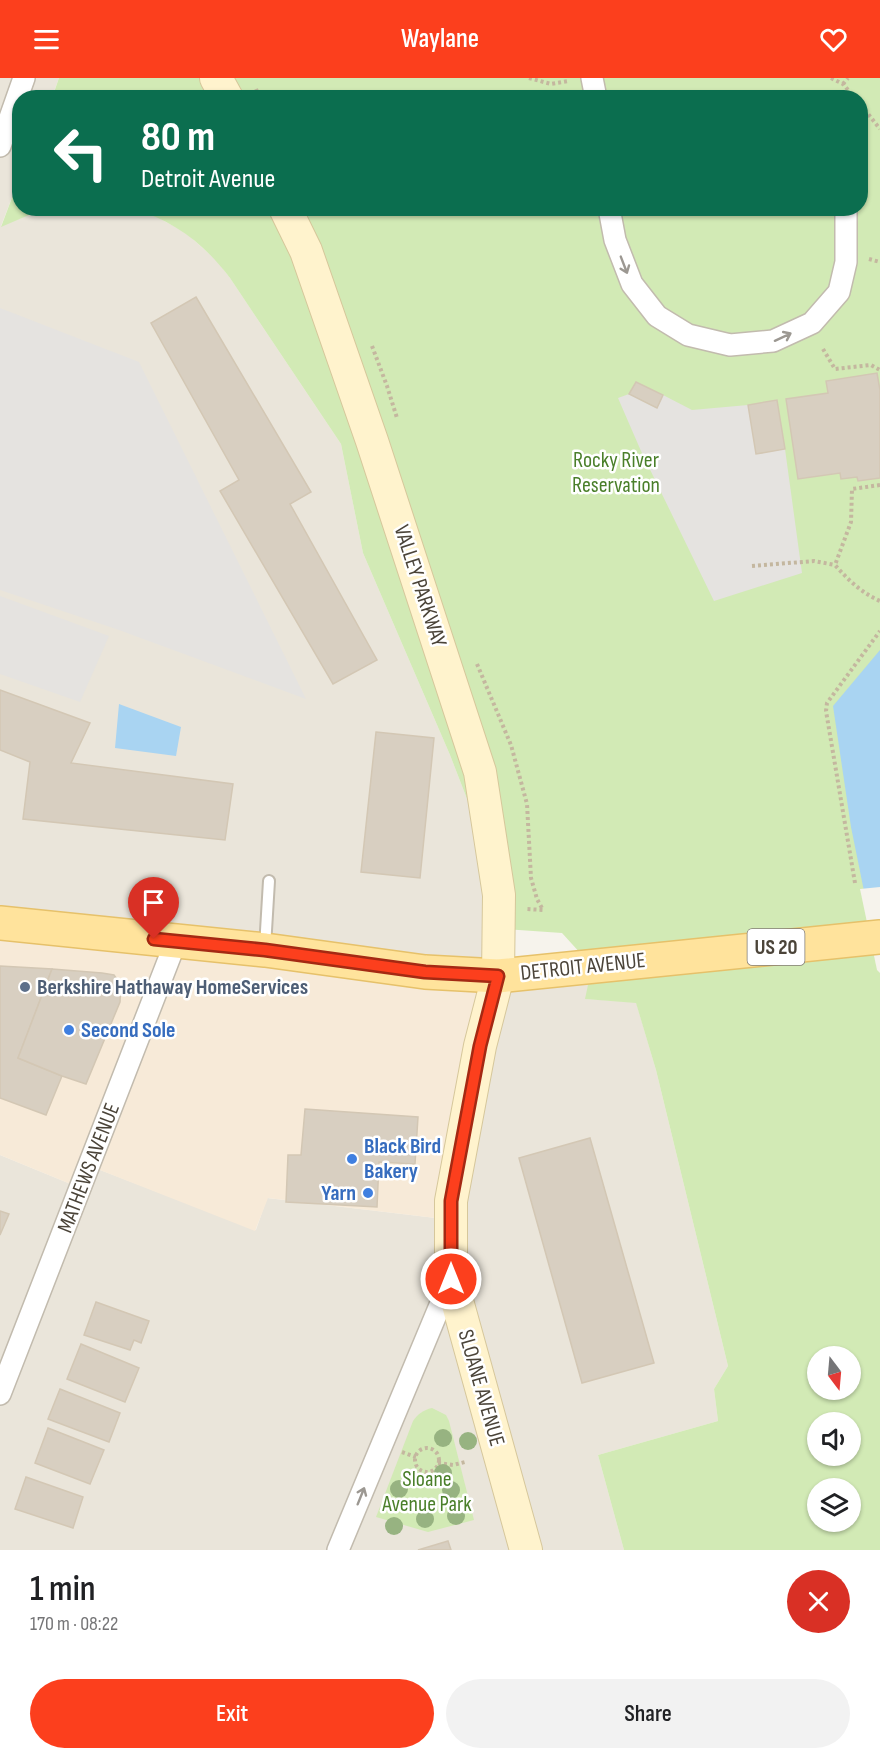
<!DOCTYPE html>
<meta charset="utf-8">
<style>
:root{--surface:#fff;--page:#f2f2f2;--text:#202124;--muted:#757577;--accent:#fc3f1d}
body{margin:0;font-family:"Sofia Sans Condensed",sans-serif;background:var(--page);color:var(--text);height:100vh;display:flex;flex-direction:column;font-size:22px;white-space:nowrap}
*{box-sizing:border-box;margin:0}
p{font-size:20px;color:var(--muted)}
.icon{flex:none;width:33px;height:33px;fill:none;stroke:currentColor;stroke-width:2;stroke-linecap:round;stroke-linejoin:round}
.map{position:relative;height:1472px;overflow:hidden}
.side{display:flex;flex-direction:column;background:var(--surface);flex:1}
.side>*{flex:none}
.guide{position:absolute;left:12px;top:12px;width:856px;height:126px;border-radius:24px;box-shadow:0 2px 4px #0004;background:#0b6e4f;color:#fff;overflow:hidden}
.needle{width:39px;rotate:164deg}
.tools{position:absolute;left:807px;top:1268px;display:grid;gap:12px}
.tools a{display:grid;place-items:center;width:54px;height:54px;border-radius:50%;background:var(--surface);box-shadow:0 2px 4px #0004;font-size:30px}
.pin{position:absolute;display:grid;place-items:center;width:51px;height:51px;color:#fff;margin:-62px -26px;border-radius:50% 50% 50% 0;rotate:-45deg;box-shadow:0 0 6px #0007}
.pin .icon{rotate:45deg}
.me{position:absolute;width:66px;margin:-33px;rotate:0deg;stroke-linejoin:round;filter:drop-shadow(0 0 4px #0008)}
.turn{display:flex;align-items:center;gap:21px;height:126px;padding:0 30px;font-size:27px}
.turn .icon{width:78px;height:78px;stroke-width:2.5}
.turn b{display:block;font-size:42px;line-height:51px}
.round{display:grid;place-items:center;flex:none;width:63px;height:63px;border-radius:32px;background:var(--page)}
.headline{display:flex;align-items:center;justify-content:space-between;height:102px;padding:0 30px}
h1{font-size:36px;font-weight:600;line-height:45px}
.action{display:flex;gap:12px;margin-top:auto;padding:12px 30px}
.action a{flex:1;height:69px;border-radius:36px;background:var(--accent);color:#fff;font-size:24px;font-weight:600;line-height:69px;text-align:center}
.action a+a{background:var(--page);color:var(--text)}
header{display:flex;justify-content:space-between;align-items:center;height:78px;padding:0 30px;background:var(--accent);color:#fff;font-size:27px;font-weight:600}
.map>svg:first-child{display:block}
</style>
<header><svg class="icon" aria-label="menu" viewBox="0 0 24 24"><path d="M4 6h16M4 12h16M4 18h16"/></svg>Waylane<svg class="icon" aria-label="heart" viewBox="0 0 24 24"><path d="M12 20l-8-8c-3-5 5-10 8-4 3-6 11-1 8 4z"/></svg></header>
<div class="map">
<svg width="880" height="1472" viewBox="0 0 880 1472">
<rect width="100%" height="100%" fill="#f6f3ec"/>
<path fill="#eae5da" d="M0,0h59l-7,19 -32,1 -1,81 -18,47 42,-17 90,-1 14,4 38,20 32,29 13,17 111,166 22,109 87,202 43,111 -5,117 104,-17 -6,33 50,3 20,68 72,296 -14,23 4,32 -120,34 26,95h-624v-395l73,30 9,-22 174,67 11,-32 177,21 -444,-287z"/>
<path fill="#f7ead8" d="M0,854l488,51 -44,236 -176,-21 -13,33 -173,-68 -9,22 -73,-30z"/>
<g fill="#d2eab5" fill-rule="evenodd">
<path d="M59,0h821v1472h-256l-26,-95 120,-34 -4,-32 14,-23 -72,-296 -20,-67 -51,-4 7,-33 -30,-33 -74,-5 5,-62 -43,-111 -87,-202 -22,-109 -111,-166c-26,-34 -55,-57 -97,-69l728,-1v-110h-809zM818,1278h32v33h-32zM818,1344h32v33h-32zM818,1410h32v33h-32z"/>
<path d="M19,101l1,29 23,1 -42,18z"/>
<path d="M432,1330l14,7 3,6 25,99 -46,12 -52,-15 37,-96c5,-7 10,-11 19,-13z"/>
</g>
<g fill="#e5e3e0">
<path d="M0,230l139,54 167,337 -187,-69 -119,-40z"/>
<path d="M629,316l27,14 7,-13 29,15 56,-5 9,49 28,-5 17,124 -88,28 -73,-150 -23,-53z"/>
<path d="M0,518l109,40 -29,66 -80,-28z"/>
</g>
<g fill="#a9d4f2">
<path d="M880,572v320l-29,-143 -18,-121z"/>
<path d="M119,626l62,23 -5,29 -61,-8z"/>
</g>
<path fill="#f6f3ec" d="M880,809v86l-3,-3 -17,-81z"/>
<g fill="#d8cfc1" stroke="#d3c7b4" stroke-width="1.5">
<path d="M196,219l115,195 -21,12 87,156 -44,24 -113,-193 19,-11 -88,-157z"/>
<path d="M877,295l3,17v88l-22,3 -1,-4 -16,2 -1,-6 -42,6 -12,-80 42,-6 -2,-12z"/>
<path d="M636,304l27,13 -6,13 -28,-14z"/>
<path d="M777,322l8,49 -29,5 -8,-49z"/>
<path d="M0,612l90,33 -19,40 162,21 -8,56 -202,-21 7,-57 -30,-12z"/>
<path d="M376,654l58,6 -14,140 -59,-6z"/>
<path d="M0,888l52,3 -34,89 44,18 -16,39 -46,-17z"/>
<path d="M52,891l50,4 12,2 7,10 -1,17 -34,82 -24,-8 -44,-18z"/>
<path d="M305,1031l113,8 -3,47 -36,-2 -2,45 -91,-5 2,-47h13z"/>
<path d="M590,1060l64,225 -72,20 -63,-225z"/>
<path d="M0,1133l9,3 -9,21z"/>
<path d="M96,1224l53,19 -8,22 -7,-3 -4,10 -46,-15z"/>
<path d="M81,1266l58,24 -14,34 -58,-23z"/>
<path d="M60,1311l60,24 -11,29 -61,-23z"/>
<path d="M48,1350l56,22 -14,34 -55,-21z"/>
<path d="M26,1399l57,20 -10,31 -58,-19z"/>
<path d="M448,1463l3,9h-33z"/>
</g>
<g fill="none" stroke-linecap="round" stroke-linejoin="round">
<defs>
<path id="lane" d="M265,869l4,-66"/>
<g id="street">
<path d="M592,0l4,20"/>
<path d="M0,68l24,-68"/>
<path d="M609,130l6,32 17,44 25,32 31,19 42,10 43,-4 39,-18 27,-31 7,-30v-54"/>
<path d="M0,1316l176,-453"/>
<path d="M338,1472l113,-271"/>
</g>
<g id="secondary">
<path d="M216,0l11,20"/>
<path d="M285,130l21,43 66,190 108,331 19,123 -1,81 -18,70 -29,155v78l75,271"/>
</g>
<path id="primary" d="M0,845l265,27 160,22 73,4 382,-39"/>
</defs>
<use href="#lane" stroke="#c2bbae" stroke-width="14"/>
<use href="#street" stroke="#c2bbae" stroke-width="24"/>
<use href="#secondary" stroke="#d6c79b" stroke-width="34"/>
<use href="#primary" stroke="#e6c16a" stroke-width="36"/>
<g stroke="#c4b79f" stroke-width="4" stroke-dasharray="3 3" stroke-linecap="butt">
<path d="M529,0l22,6 18,-3"/>
<path d="M831,0l12,6 12,14"/>
<path d="M843,6l5,-6"/>
<path d="M256,11l4,9"/>
<path d="M861,27l19,24"/>
<path d="M869,181l11,3"/>
<path d="M372,268l15,40 10,32"/>
<path d="M823,271l12,20 36,-4 9,5"/>
<path d="M880,407l-28,4 -1,33 -16,43c13,15 27,28 45,36"/>
<path d="M752,488l62,-5 21,4"/>
<path d="M477,586l34,81 16,59 4,74 6,21 6,11 -17,-1"/>
<path d="M855,805l-29,-172 1,-8 53,-72"/>
<circle cx="427" cy="1382" r="12"/>
<path d="M402,1374l14,5"/>
<path d="M438,1385l15,2 12,-3"/>
</g>
<use href="#lane" stroke="#fff" stroke-width="10"/>
<use href="#street" stroke="#fff" stroke-width="21"/>
<use href="#secondary" stroke="#fff3cd" stroke-width="32"/>
<use href="#primary" stroke="#ffe39c" stroke-width="33"/>
</g>
<g fill="#97b381">
<circle cx="443" cy="1360" r="9"/>
<circle cx="468" cy="1363" r="9"/>
<circle cx="443" cy="1395" r="9"/>
<circle cx="399" cy="1411" r="9"/>
<circle cx="451" cy="1412" r="9"/>
<circle cx="456" cy="1438" r="9"/>
<circle cx="425" cy="1441" r="9"/>
<circle cx="394" cy="1448" r="9"/>
</g>
<defs><path id="oneway-shaft" d="M-6 0H5M1.5-3L5.5 0L1.5 3" fill="none" stroke-width="1.6" stroke-linecap="round" stroke-linejoin="round" transform="scale(1.5)"/></defs>
<g stroke="#9c9892">
<use href="#oneway-shaft" transform="translate(624 187) rotate(69)"/>
<use href="#oneway-shaft" transform="translate(783 259) rotate(-25)"/>
<use href="#oneway-shaft" transform="translate(361 1418) rotate(-68)"/>
</g>
<g fill="none" stroke-linecap="round" stroke-linejoin="round">
<defs>
<path id="route" d="M154,861l111,11 160,22 73,4 -18,70 -29,155v78"/>
</defs>
<use href="#route" stroke="#a42913" stroke-width="15"/>
<use href="#route" stroke="#fc3f1d" stroke-width="10"/>
</g>
<circle fill="#5c6f8a" stroke="#fff" stroke-width="2" cx="25" cy="909" r="6"/>
<g fill="#3f7fe0" stroke="#fff" stroke-width="2">
<circle cx="69" cy="952" r="6"/>
<circle cx="352" cy="1081" r="6"/>
<circle cx="368" cy="1115" r="6"/>
</g>
<g text-anchor="middle" dominant-baseline="central" stroke-width="5" stroke-linejoin="round" paint-order="stroke">
<rect fill="#fff" stroke="#817c74" stroke-width="1.5" x="747.5" y="851" width="57" height="36" rx="4.5"/>
<g font-size="21" font-weight="bold" fill="#4b4439">
<text x="776" y="869">US 20</text>
</g>
<g font-size="22" fill="#4a7f2a" stroke="#fff">
<text x="616" y="382">Rocky River<tspan x="616" dy="25">Reservation</tspan></text>
<text x="427" y="1401">Sloane<tspan x="427" dy="25">Avenue Park</tspan></text>
</g>
<g font-size="22" fill="#4b4439" stroke="#fff">
<text transform="translate(420 508) rotate(72)">VALLEY PARKWAY</text>
<text transform="translate(583 889) rotate(-6)">DETROIT AVENUE</text>
<text transform="translate(89 1090) rotate(-69)">MATHEWS AVENUE</text>
<text transform="translate(481 1310) rotate(74)">SLOANE AVENUE</text>
</g>
<g font-size="22" font-weight="bold" fill="#4e5e75" stroke="#fff" text-anchor="start">
<text x="37" y="909">Berkshire Hathaway HomeServices</text>
</g>
<g font-size="22" font-weight="bold" fill="#366cbe" stroke="#fff" text-anchor="start">
<text x="81" y="952">Second Sole</text>
<text x="364" y="1068">Black Bird<tspan x="364" dy="25">Bakery</tspan></text>
<text x="356" y="1115" text-anchor="end">Yarn</text>
</g>
</g>
</svg>
<div class="tools">
<a><svg class="needle" viewBox="-14 -14 28 28"><path d="M0-13l5 13h-10z" fill="#e53935"/><path d="M0 13l5-13h-10z" fill="#757577"/></svg></a>
<a><svg class="icon" aria-label="sound" viewBox="0 0 24 24"><path d="M4 9h4l5-4v14l-5-4H4zM17 9q2 3 0 6"/></svg></a>
<a><svg class="icon" aria-label="layers" viewBox="0 0 24 24"><path d="M12 4l9 5-9 5-9-5zM3 14l9 5 9-5"/></svg></a>
</div>
<div class="pin" style="left:154px;top:861px;background:#d93025"><svg class="icon" aria-label="arrive" viewBox="0 0 24 24"><path d="M6 21V4h12l-3 4 3 4H6"/></svg></div>
<svg class="me" style="left:451px;top:1201px" viewBox="-20 -20 40 40"><circle r="17" fill="#fc3f1d" stroke="#fff" stroke-width="3"/><path d="M0-11L8 9 0 5-8 9z" fill="#fff"/></svg>
<div class="guide">
<div class="turn"><svg class="icon" aria-label="left" viewBox="0 0 24 24"><path d="M17 20v-9H6M10 6l-5 5 5 5"/></svg><div><b>80 m</b>Detroit Avenue</div></div>
</div>
</div>
<section class="side">
<div class="headline"><div><h1>1 min</h1><p>170 m · 08:22</p></div><a class="round" style="background:#d93025;color:#fff"><svg class="icon" aria-label="close" viewBox="0 0 24 24"><path d="M6 6l12 12M18 6L6 18"/></svg></a></div>
<div class="action"><a>Exit</a><a>Share</a></div>
</section>
